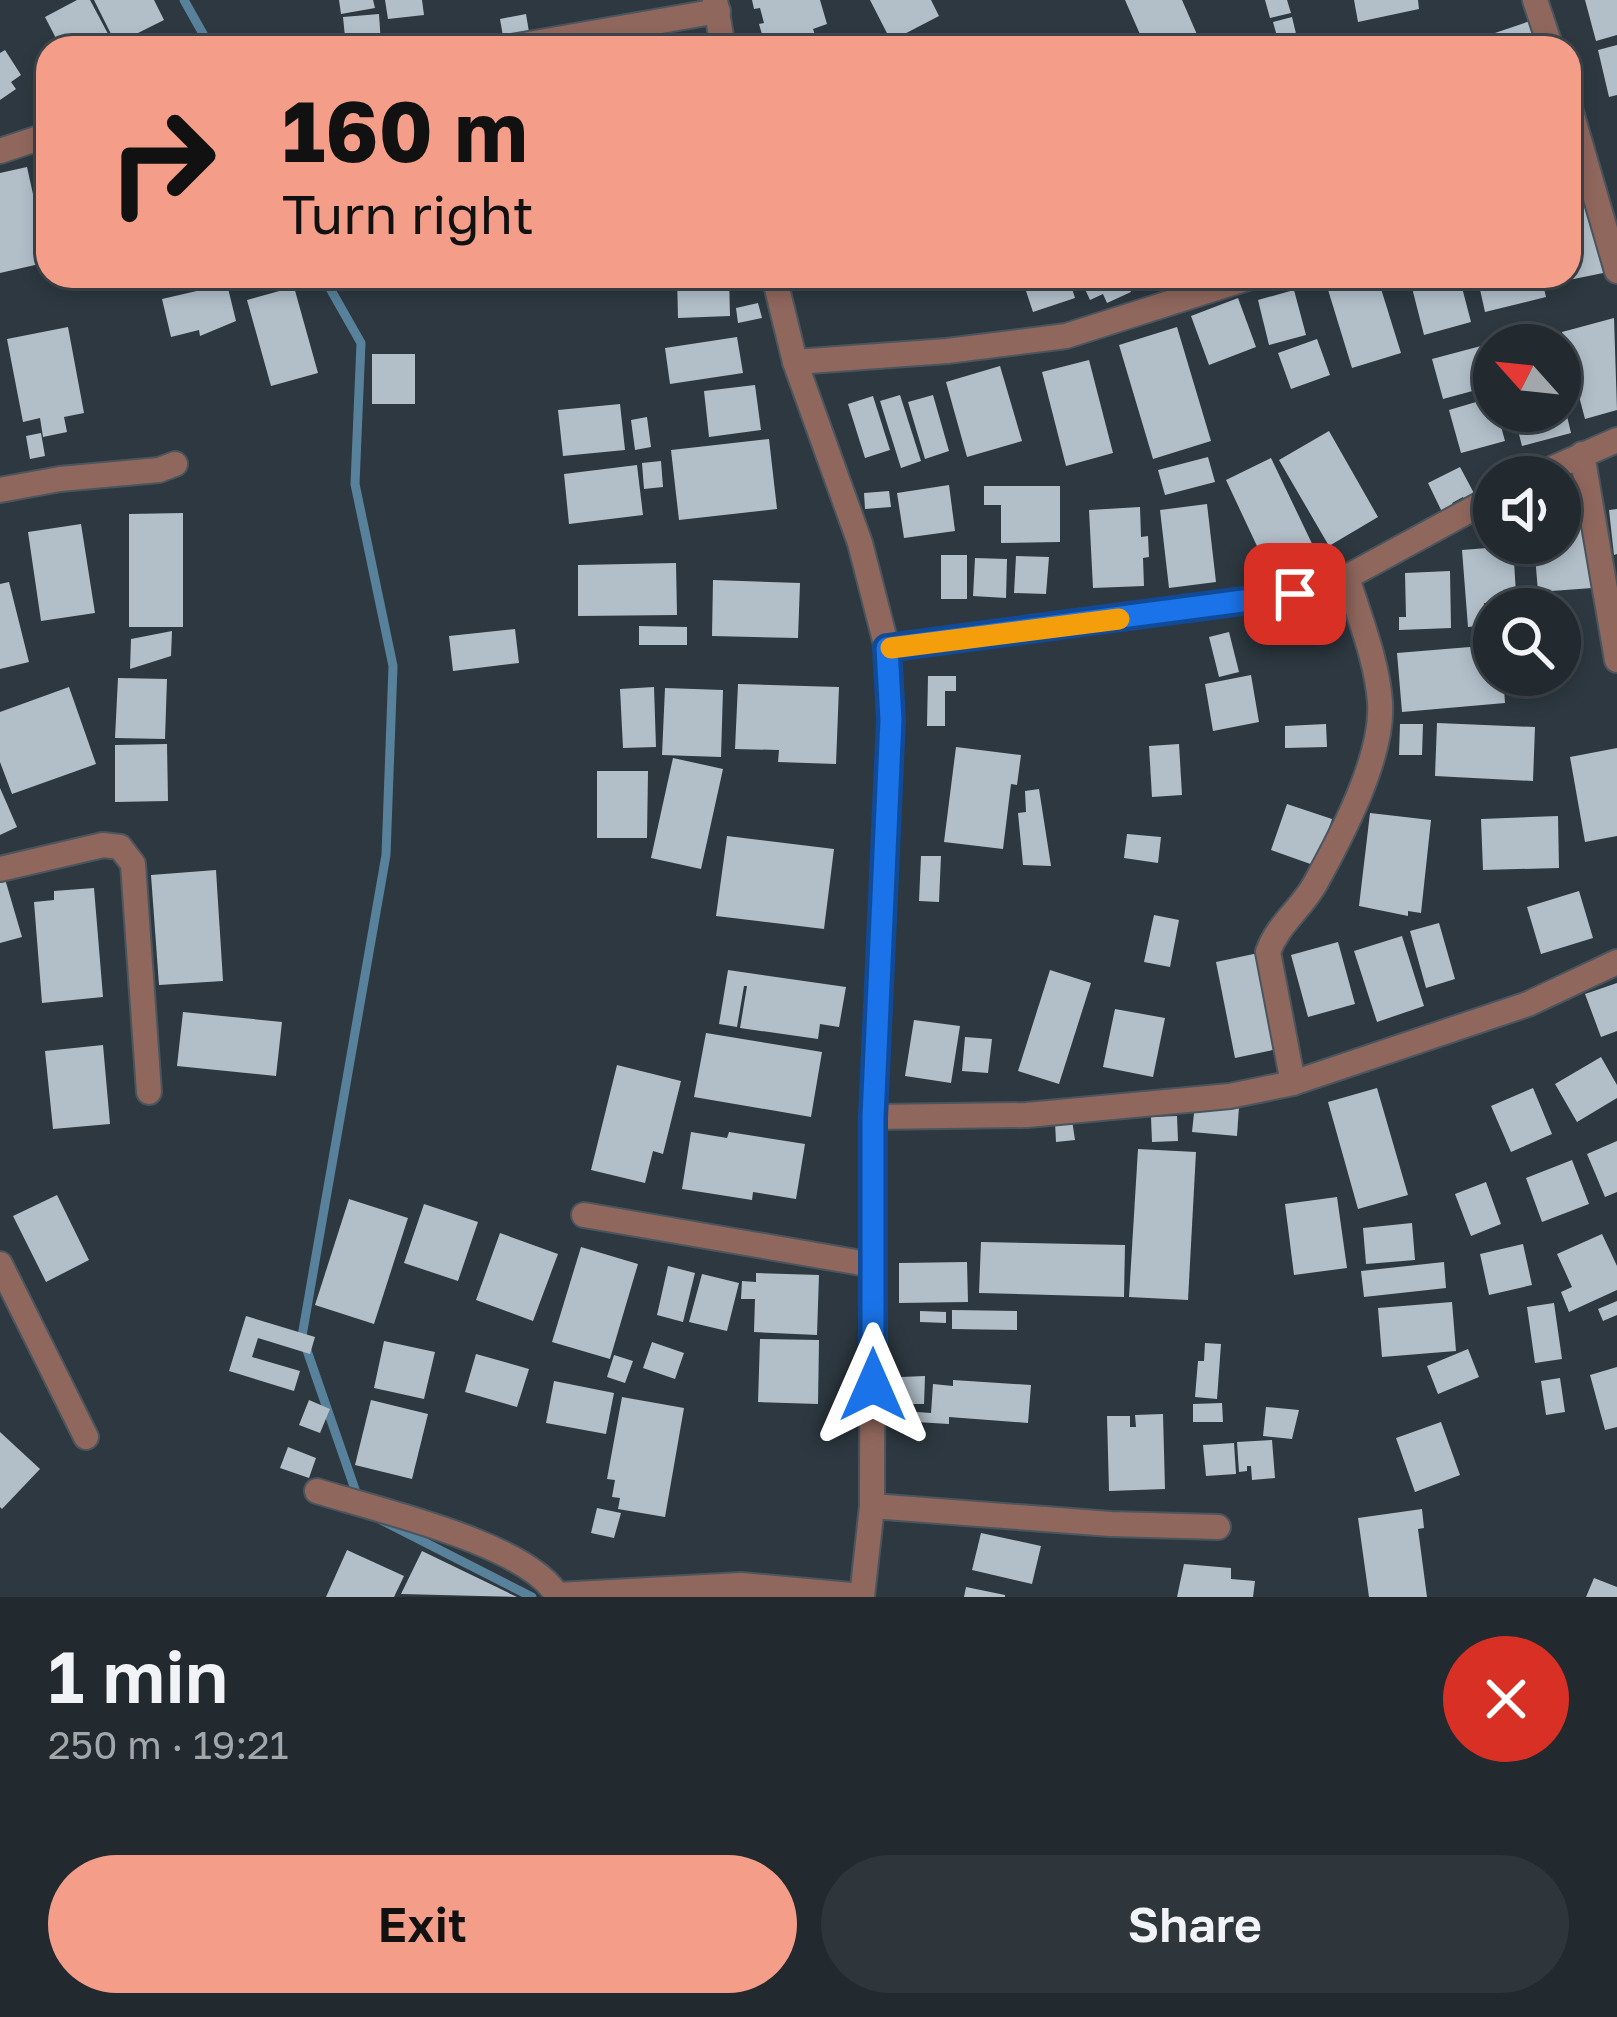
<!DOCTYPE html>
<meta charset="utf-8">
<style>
:root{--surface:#222a30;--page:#2e363c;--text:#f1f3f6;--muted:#a2a7ab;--line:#3f464c;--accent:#f49e89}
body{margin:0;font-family:"Golos Text",sans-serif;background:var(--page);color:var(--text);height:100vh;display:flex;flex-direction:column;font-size:45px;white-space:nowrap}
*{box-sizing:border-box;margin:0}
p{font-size:39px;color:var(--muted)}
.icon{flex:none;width:66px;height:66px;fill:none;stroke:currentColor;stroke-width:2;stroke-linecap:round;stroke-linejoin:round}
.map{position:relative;height:1597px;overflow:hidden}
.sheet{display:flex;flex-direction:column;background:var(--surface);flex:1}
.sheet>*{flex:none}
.top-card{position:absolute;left:36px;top:36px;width:1545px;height:252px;border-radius:36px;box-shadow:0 6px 18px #0003,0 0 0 3px var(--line);background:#f49e89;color:#111;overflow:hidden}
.needle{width:78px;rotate:297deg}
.fabs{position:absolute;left:1473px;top:324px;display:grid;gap:24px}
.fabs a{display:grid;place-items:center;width:108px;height:108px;border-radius:50%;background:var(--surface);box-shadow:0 6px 18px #0003,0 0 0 3px var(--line);font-size:60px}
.pin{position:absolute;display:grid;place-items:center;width:102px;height:102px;color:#fff;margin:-51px;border-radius:24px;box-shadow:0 6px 18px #0006}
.me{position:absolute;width:132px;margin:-66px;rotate:0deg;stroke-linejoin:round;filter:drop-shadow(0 0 9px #0008)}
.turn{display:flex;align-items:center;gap:42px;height:252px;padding:0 48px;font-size:54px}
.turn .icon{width:156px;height:156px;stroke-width:2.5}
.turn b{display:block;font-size:84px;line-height:102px}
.round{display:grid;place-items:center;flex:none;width:126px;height:126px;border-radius:63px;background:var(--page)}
.headline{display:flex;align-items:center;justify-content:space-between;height:204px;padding:0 48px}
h1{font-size:72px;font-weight:600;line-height:90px}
.cta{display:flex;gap:24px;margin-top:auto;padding:24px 48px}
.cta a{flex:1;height:138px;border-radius:72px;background:var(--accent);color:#111;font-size:48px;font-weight:600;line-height:138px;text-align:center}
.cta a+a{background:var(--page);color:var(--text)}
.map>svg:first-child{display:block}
</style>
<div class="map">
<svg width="1617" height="1597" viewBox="0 0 1617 1597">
<rect width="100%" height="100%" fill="#2d3840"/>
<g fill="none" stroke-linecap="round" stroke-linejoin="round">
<g stroke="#58819c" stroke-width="9">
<path d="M184,0l27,48"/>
<path d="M323,276l38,67 -6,141 38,182 -7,189 -84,481 56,162"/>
<path d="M381,1520l151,77"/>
</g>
</g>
<g fill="#b2bfc9">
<path d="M77,0h13l24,45 -53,3 -16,-31z"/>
<path d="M94,0h60l10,20 -48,24z"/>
<path d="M339,0h34l2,8 -34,6z"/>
<path d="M385,0h37l2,15 -36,4z"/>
<path d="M752,0h68l7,24 -14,5 4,12 -22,7h-29l-7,-24 5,-1 -4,-15 -6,1z"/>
<path d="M870,0h61l8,16 -48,25z"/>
<path d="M1125,0h57l17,39 -20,9h-33z"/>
<path d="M1265,0h22l4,13 -21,5z"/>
<path d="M1354,0h64l1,9 -61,13z"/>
<path d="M1585,0h32v35l-21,6z"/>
<path d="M379,14l2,30 -35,3 -3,-30z"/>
<path d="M526,14l4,24 -26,4 -4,-23z"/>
<path d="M1292,17l6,25 -18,5 -7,-25z"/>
<path d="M1533,20l10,28h-49l-5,-13z"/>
<path d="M988,34l4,14h-46v-1z"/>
<path d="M1617,45v50l-8,2 -11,-47z"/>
<path d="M5,50l16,25 -10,7 5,7 -16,11v-47z"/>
<path d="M27,167l21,95 -48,11v-100z"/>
<path d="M1590,181l18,91 -49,10 -1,-6h11v-91z"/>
<path d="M157,276h49v2l-46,11z"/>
<path d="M677,276h52l1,40 -52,2z"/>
<path d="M1021,276h47l7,22 -42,14z"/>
<path d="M1079,276h45l7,16 -24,11 -4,-9 -13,6z"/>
<path d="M1337,276h40l24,77 -49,15 -27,-88z"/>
<path d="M1393,276h66l12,46 -47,13 -14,-55 -15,4z"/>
<path d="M1477,276h64l5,21 -61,15z"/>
<path d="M227,284l9,37 -36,15 -1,-6 -28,7 -9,-38z"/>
<path d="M294,287l24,86 -47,13 -24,-86z"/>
<path d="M1294,290l12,45 -37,10 -11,-45z"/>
<path d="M1238,298l18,49 -47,18 -18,-49z"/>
<path d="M758,303l4,15 -24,5 -2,-15z"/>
<path d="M1614,318l3,92 -32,9 -23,-87z"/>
<path d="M68,327l16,86 -20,4 3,15 -24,5 -3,-19 -17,4 -16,-83z"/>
<path d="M1177,327l34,114 -58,18 -34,-114z"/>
<path d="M737,337l6,36 -73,11 -5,-36z"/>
<path d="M1317,339l13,36 -39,14 -13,-36z"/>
<path d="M1481,346l10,40 -48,13 -11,-40z"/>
<rect x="372" y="354" width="43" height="50"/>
<path d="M1089,360l24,93 -47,13 -24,-94z"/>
<path d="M1000,366l22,75 -55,16 -21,-75z"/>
<path d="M755,385l6,45 -52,7 -5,-46z"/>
<path d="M900,395l21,66 -20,7 -21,-67z"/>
<path d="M933,395l16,56 -24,8 -17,-57z"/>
<path d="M1562,395l9,38 -49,13 -9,-35h47z"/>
<path d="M873,396l17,54 -25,8 -17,-54z"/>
<path d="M1493,397l12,44 -44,12 -12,-43z"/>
<path d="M620,404l5,46 -62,6 -5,-46z"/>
<path d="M647,417l4,30 -16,3 -4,-30z"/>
<path d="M1329,431l49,86 -49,29 -50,-86z"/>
<path d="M41,433l4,23 -15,3 -4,-23z"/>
<path d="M769,439l8,70 -98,11 -8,-70z"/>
<path d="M1208,457l7,25 -50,13 -7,-25z"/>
<path d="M1271,458l46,96 -46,22 -45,-96z"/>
<path d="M661,461l2,26 -19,2 -2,-26z"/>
<path d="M637,465l6,50 -74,9 -5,-50z"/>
<path d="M1460,467l16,30 -10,5 -3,-5 -11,6 3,5 -12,6 -15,-31z"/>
<path d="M949,485l6,46 -51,7 -7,-45z"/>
<path d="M984,486h76v56l-59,1v-38h-17z"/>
<path d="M889,491l2,16 -26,2 -1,-16z"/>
<path d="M1207,504l9,78 -47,6 -9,-78z"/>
<path d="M1140,507l1,30 7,-1 1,21 -6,1 1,28 -51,2 -4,-78z"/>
<path d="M1580,507l7,14 5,67 -54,4 -3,-37 6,-1 -1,-11h20v-34z"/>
<path d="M1617,509v45l-3,1 -5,-45z"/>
<path d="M183,513v114h-54v-113z"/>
<path d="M81,524l14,89 -54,8 -13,-89z"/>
<path d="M1513,546l4,63h-23v-6h-10l2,22 -18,2 -6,-77z"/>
<rect x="941" y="555" width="26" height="44"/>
<path d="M1016,556l33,1 -3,37 -32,-1z"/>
<path d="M975,558l32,1 -1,39 -33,-2z"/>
<path d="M676,563l1,52 -99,1v-51z"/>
<path d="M1450,571l1,57 -52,2v-13h7l-1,-44z"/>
<path d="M713,580l87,3 -2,55 -86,-2z"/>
<path d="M9,582l20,80 -29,7v-85z"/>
<path d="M639,626l48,1v18h-48z"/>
<path d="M515,629l4,34 -66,8 -4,-35z"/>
<path d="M172,631l-1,25 -41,13 1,-30z"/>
<path d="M1229,632l10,40 -20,5 -10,-40z"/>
<path d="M1494,645v30h9l2,28 -103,9 -5,-59z"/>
<path d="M1251,675l8,47 -46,9 -8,-47z"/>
<path d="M928,676h28v15h-11v35h-18z"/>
<path d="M118,678l49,1 -2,60 -50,-1z"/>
<path d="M738,684l101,3 -3,77 -58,-2 1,-12 -44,-1z"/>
<path d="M69,687l27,77 -84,30 -12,-32v-50z"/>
<path d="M654,687l2,60 -33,1 -3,-59z"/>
<path d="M665,688l58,2 -2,67 -59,-2z"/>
<path d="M1437,723l98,4 -2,54 -98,-5z"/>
<path d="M1326,724l1,23 -42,1v-22z"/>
<path d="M1400,724h23l-1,31h-23z"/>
<path d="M167,744l1,57 -53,1v-57z"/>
<path d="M1179,744l3,51 -30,2 -3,-51z"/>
<path d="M956,747l65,8 -4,30 -6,-1 -8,65 -59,-7z"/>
<path d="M1617,748v88l-32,6 -15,-85z"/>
<path d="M673,758l50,11 -22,100 -50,-11z"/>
<path d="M597,771h51l-1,67h-50z"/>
<path d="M0,788l17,39 -17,8z"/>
<path d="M1039,789l12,77 -28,-1 -5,-52 8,-1 -1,-21z"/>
<path d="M1287,804l45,15 -16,47 -45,-16z"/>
<path d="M1370,813l61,7 -10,93 -13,-2v5l-49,-10z"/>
<path d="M1558,816l1,52 -76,2 -2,-51z"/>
<path d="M1127,834l34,3 -3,26 -34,-5z"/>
<path d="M727,836l107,13 -10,80 -108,-13z"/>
<path d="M921,856h20l-2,46 -20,-1z"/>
<path d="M216,870l7,111 -64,4 -8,-110z"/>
<path d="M5,879l17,58 -22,6v-63z"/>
<path d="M94,888l9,109 -61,6 -8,-101 20,-2v-9z"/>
<path d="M1579,891l14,47 -52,16 -14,-47z"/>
<path d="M1154,915l25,5 -9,47 -26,-5z"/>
<path d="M1439,923l16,56 -29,9 -16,-57z"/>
<path d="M1402,936l22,70 -47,16 -23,-71z"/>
<path d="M1338,942l17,62 -47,13 -17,-62z"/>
<path d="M1263,952l19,96 -47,10 -19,-96z"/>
<path d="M728,970l118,17 -7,40 -19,-3 -2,15 -78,-11 7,-42h-3l-7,41 -18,-3z"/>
<path d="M1050,970l41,13 -32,101 -41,-13z"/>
<path d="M1617,983v48l-16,6 -16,-43z"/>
<path d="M1115,1009l50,9 -12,59 -50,-10z"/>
<path d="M183,1012l99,10 -6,54 -99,-10z"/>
<path d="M914,1020l46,6 -9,57 -46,-7z"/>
<path d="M706,1033l116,19 -11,65 -117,-20z"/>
<path d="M965,1037l27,2 -4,34 -26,-2z"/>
<path d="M103,1045l7,79 -57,5 -8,-78z"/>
<path d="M1601,1057l16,28v13l-40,24 -22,-38z"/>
<path d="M617,1065l64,16 -18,73 -10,-3 -8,32 -54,-13z"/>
<path d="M1377,1088l31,107 -50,14 -30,-107z"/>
<path d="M1533,1088l19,46 -41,18 -20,-46z"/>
<path d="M1195,1104l44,3 -2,29 -45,-4z"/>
<path d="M1177,1116l1,25 -26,1 -1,-25z"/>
<path d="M1072,1120l3,20 -19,2 -1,-20z"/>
<path d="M691,1132l36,6 2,-6 76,12 -9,55 -43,-7 -1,8 -70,-11z"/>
<path d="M1617,1141v51l-12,5 -18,-43z"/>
<path d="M1138,1149l58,3 -8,148 -59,-3z"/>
<path d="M1572,1160l17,44 -47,18 -16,-44z"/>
<path d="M1486,1182l15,42 -30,12 -16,-42z"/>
<path d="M57,1195l32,65 -43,22 -33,-66z"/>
<path d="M1337,1197l10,71 -53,7 -9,-71z"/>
<path d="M349,1199l59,19 -34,106 -59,-19z"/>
<path d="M424,1204l54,18 -20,59 -54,-18z"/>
<path d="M1412,1223l3,37 -49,4 -3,-36z"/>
<path d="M500,1233l58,21 -25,67 -57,-21z"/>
<path d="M1602,1234l15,32v24l-48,22 -8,-20 11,-5 -15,-33z"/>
<path d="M981,1242l144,3 -1,52 -145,-4z"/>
<path d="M1523,1244l9,41 -43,10 -9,-41z"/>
<path d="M581,1247l57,17 -28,95 -58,-17z"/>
<path d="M967,1262l1,40 -69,1v-40z"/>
<path d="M1444,1262l2,26 -82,9 -3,-26z"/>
<path d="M668,1266l27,7 -12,49 -26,-7z"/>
<path d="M756,1273l63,2 -2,60 -63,-3 1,-33h-14l1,-18 14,1z"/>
<path d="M702,1274l37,9 -12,48 -38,-9z"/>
<path d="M1617,1301v14l-14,6 -5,-12z"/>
<path d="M1452,1302l4,49 -74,6 -4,-49z"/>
<path d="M1554,1303l8,56 -27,4 -8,-56z"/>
<path d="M952,1310l65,1v19l-65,-1z"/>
<path d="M920,1311l26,1v11l-26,-1z"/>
<path d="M246,1316l69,21 -5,17 -52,-16 -6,19 48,14 -6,20 -65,-20z"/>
<path d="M760,1339l59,1 -1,64 -60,-2z"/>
<path d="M384,1341l51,11 -11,47 -50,-11z"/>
<path d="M652,1342l32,11 -9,26 -32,-11z"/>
<path d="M1205,1343l16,1 -4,55 -22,-2 3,-36h6z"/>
<path d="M1468,1349l11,28 -41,17 -11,-28z"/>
<path d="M476,1354l53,15 -12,38 -52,-15z"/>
<path d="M614,1355l19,6 -8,22 -18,-6z"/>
<path d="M1617,1367v60l-12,3 -15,-55z"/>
<path d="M925,1376l-1,28h-23v-27z"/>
<path d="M1560,1378l5,34 -19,3 -5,-34z"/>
<path d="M953,1380l78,5 -3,38 -79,-6v7l-33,-2 1,-10 14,1 2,-29 20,2z"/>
<path d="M554,1381l60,12 -8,41 -60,-11z"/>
<path d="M622,1397l62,11 -19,109 -47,-8 2,-11 -8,-1 3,-17 -8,-1z"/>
<path d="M309,1400l21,9 -10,24 -21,-8z"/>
<path d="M371,1400l57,14 -16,65 -57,-14z"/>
<path d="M1222,1403l1,19h-30v-18z"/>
<path d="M1266,1407l33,3 -7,29 -29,-3z"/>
<path d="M1163,1414l2,75 -56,2 -2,-75h23v11h6l-1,-12z"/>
<path d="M1441,1422l19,53 -45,17 -19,-54z"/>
<path d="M0,1432l40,37 -38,40 -2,-2z"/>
<path d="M1272,1440l3,38 -23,2 -1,-14h-4v5l-8,1 -2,-30z"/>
<path d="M1234,1443l2,31 -30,2 -3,-31z"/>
<path d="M288,1447l28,11 -7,20 -29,-10z"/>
<path d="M597,1508l24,5 -7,25 -23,-5z"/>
<path d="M1422,1509l2,19 -6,1 9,68h-58l-11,-79z"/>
<path d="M981,1533l60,13 -9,38 -60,-14z"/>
<path d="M347,1550l57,26 -10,21h-68z"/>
<path d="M422,1551l95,46 -116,-3z"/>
<path d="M1184,1564l47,4v11l24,2 -2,16h-76z"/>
<path d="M1594,1578l23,9v10h-31z"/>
<path d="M966,1587l39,8v2h-41z"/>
</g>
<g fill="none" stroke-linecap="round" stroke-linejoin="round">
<defs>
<g id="street">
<path d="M715,0l8,48"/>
<path d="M1535,0l16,48"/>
<path d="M506,48l212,-37"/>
<path d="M1569,105l48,166"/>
<path d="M0,151l48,-16"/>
<path d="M774,276l21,86 65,181 27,105 4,72 -18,397 -1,389 -10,91"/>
<path d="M795,362l152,-11 119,-15 188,-60"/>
<path d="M1582,454l35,206"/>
<path d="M1533,477l84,-37"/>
<path d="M0,490l60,-11 99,-9 16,-6"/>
<path d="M887,648l408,-54 52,-17 147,-80"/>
<path d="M0,869l103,-24 17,2 13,17 16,228"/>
<path d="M1293,1083l-25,-131c10,-28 33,-43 47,-68 26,-47 69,-128 65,-182 -3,-42 -21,-85 -33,-125"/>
<path d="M873,1117l154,-2 203,-19 63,-13 235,-79 89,-42"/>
<path d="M584,1215l289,50"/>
<path d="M0,1264l86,173"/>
<path d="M317,1491c59,19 213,53 241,106"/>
<path d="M872,1506l239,18 107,3"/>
<path d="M557,1595l184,-10 121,11"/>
</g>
</defs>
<use href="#street" stroke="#4b555d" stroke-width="28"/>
<use href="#street" stroke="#90675d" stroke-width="24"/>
</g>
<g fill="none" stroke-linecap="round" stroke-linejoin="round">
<defs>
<path id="route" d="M873,1385v-268l18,-397 -4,-72 408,-54"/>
</defs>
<use href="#route" stroke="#114b97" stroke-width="30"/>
<use href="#route" stroke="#1a73e8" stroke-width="21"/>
<path stroke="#f59e0b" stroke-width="21" d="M891,648l228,-29"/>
</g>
</svg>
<div class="fabs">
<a><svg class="needle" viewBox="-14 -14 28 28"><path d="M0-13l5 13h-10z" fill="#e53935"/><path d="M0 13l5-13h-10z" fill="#a2a7ab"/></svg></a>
<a><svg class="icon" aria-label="sound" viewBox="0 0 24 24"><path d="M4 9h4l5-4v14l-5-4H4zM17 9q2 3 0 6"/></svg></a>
<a><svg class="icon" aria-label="search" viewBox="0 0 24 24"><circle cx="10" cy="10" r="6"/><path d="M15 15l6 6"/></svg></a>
</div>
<div class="pin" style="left:1295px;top:594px;background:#d93025"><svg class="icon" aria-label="arrive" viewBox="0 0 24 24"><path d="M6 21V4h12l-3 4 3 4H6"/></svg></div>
<svg class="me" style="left:873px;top:1385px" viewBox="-20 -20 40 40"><path d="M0-17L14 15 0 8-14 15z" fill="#1a73e8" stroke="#fff" stroke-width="4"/></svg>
<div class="top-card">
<div class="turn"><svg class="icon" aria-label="right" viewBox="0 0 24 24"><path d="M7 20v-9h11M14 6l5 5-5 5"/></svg><div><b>160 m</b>Turn right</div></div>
</div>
</div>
<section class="sheet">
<div class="headline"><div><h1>1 min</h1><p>250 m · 19:21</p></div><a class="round" style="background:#d93025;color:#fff"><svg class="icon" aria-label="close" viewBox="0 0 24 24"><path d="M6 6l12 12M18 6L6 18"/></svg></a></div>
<div class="cta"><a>Exit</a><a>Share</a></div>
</section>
